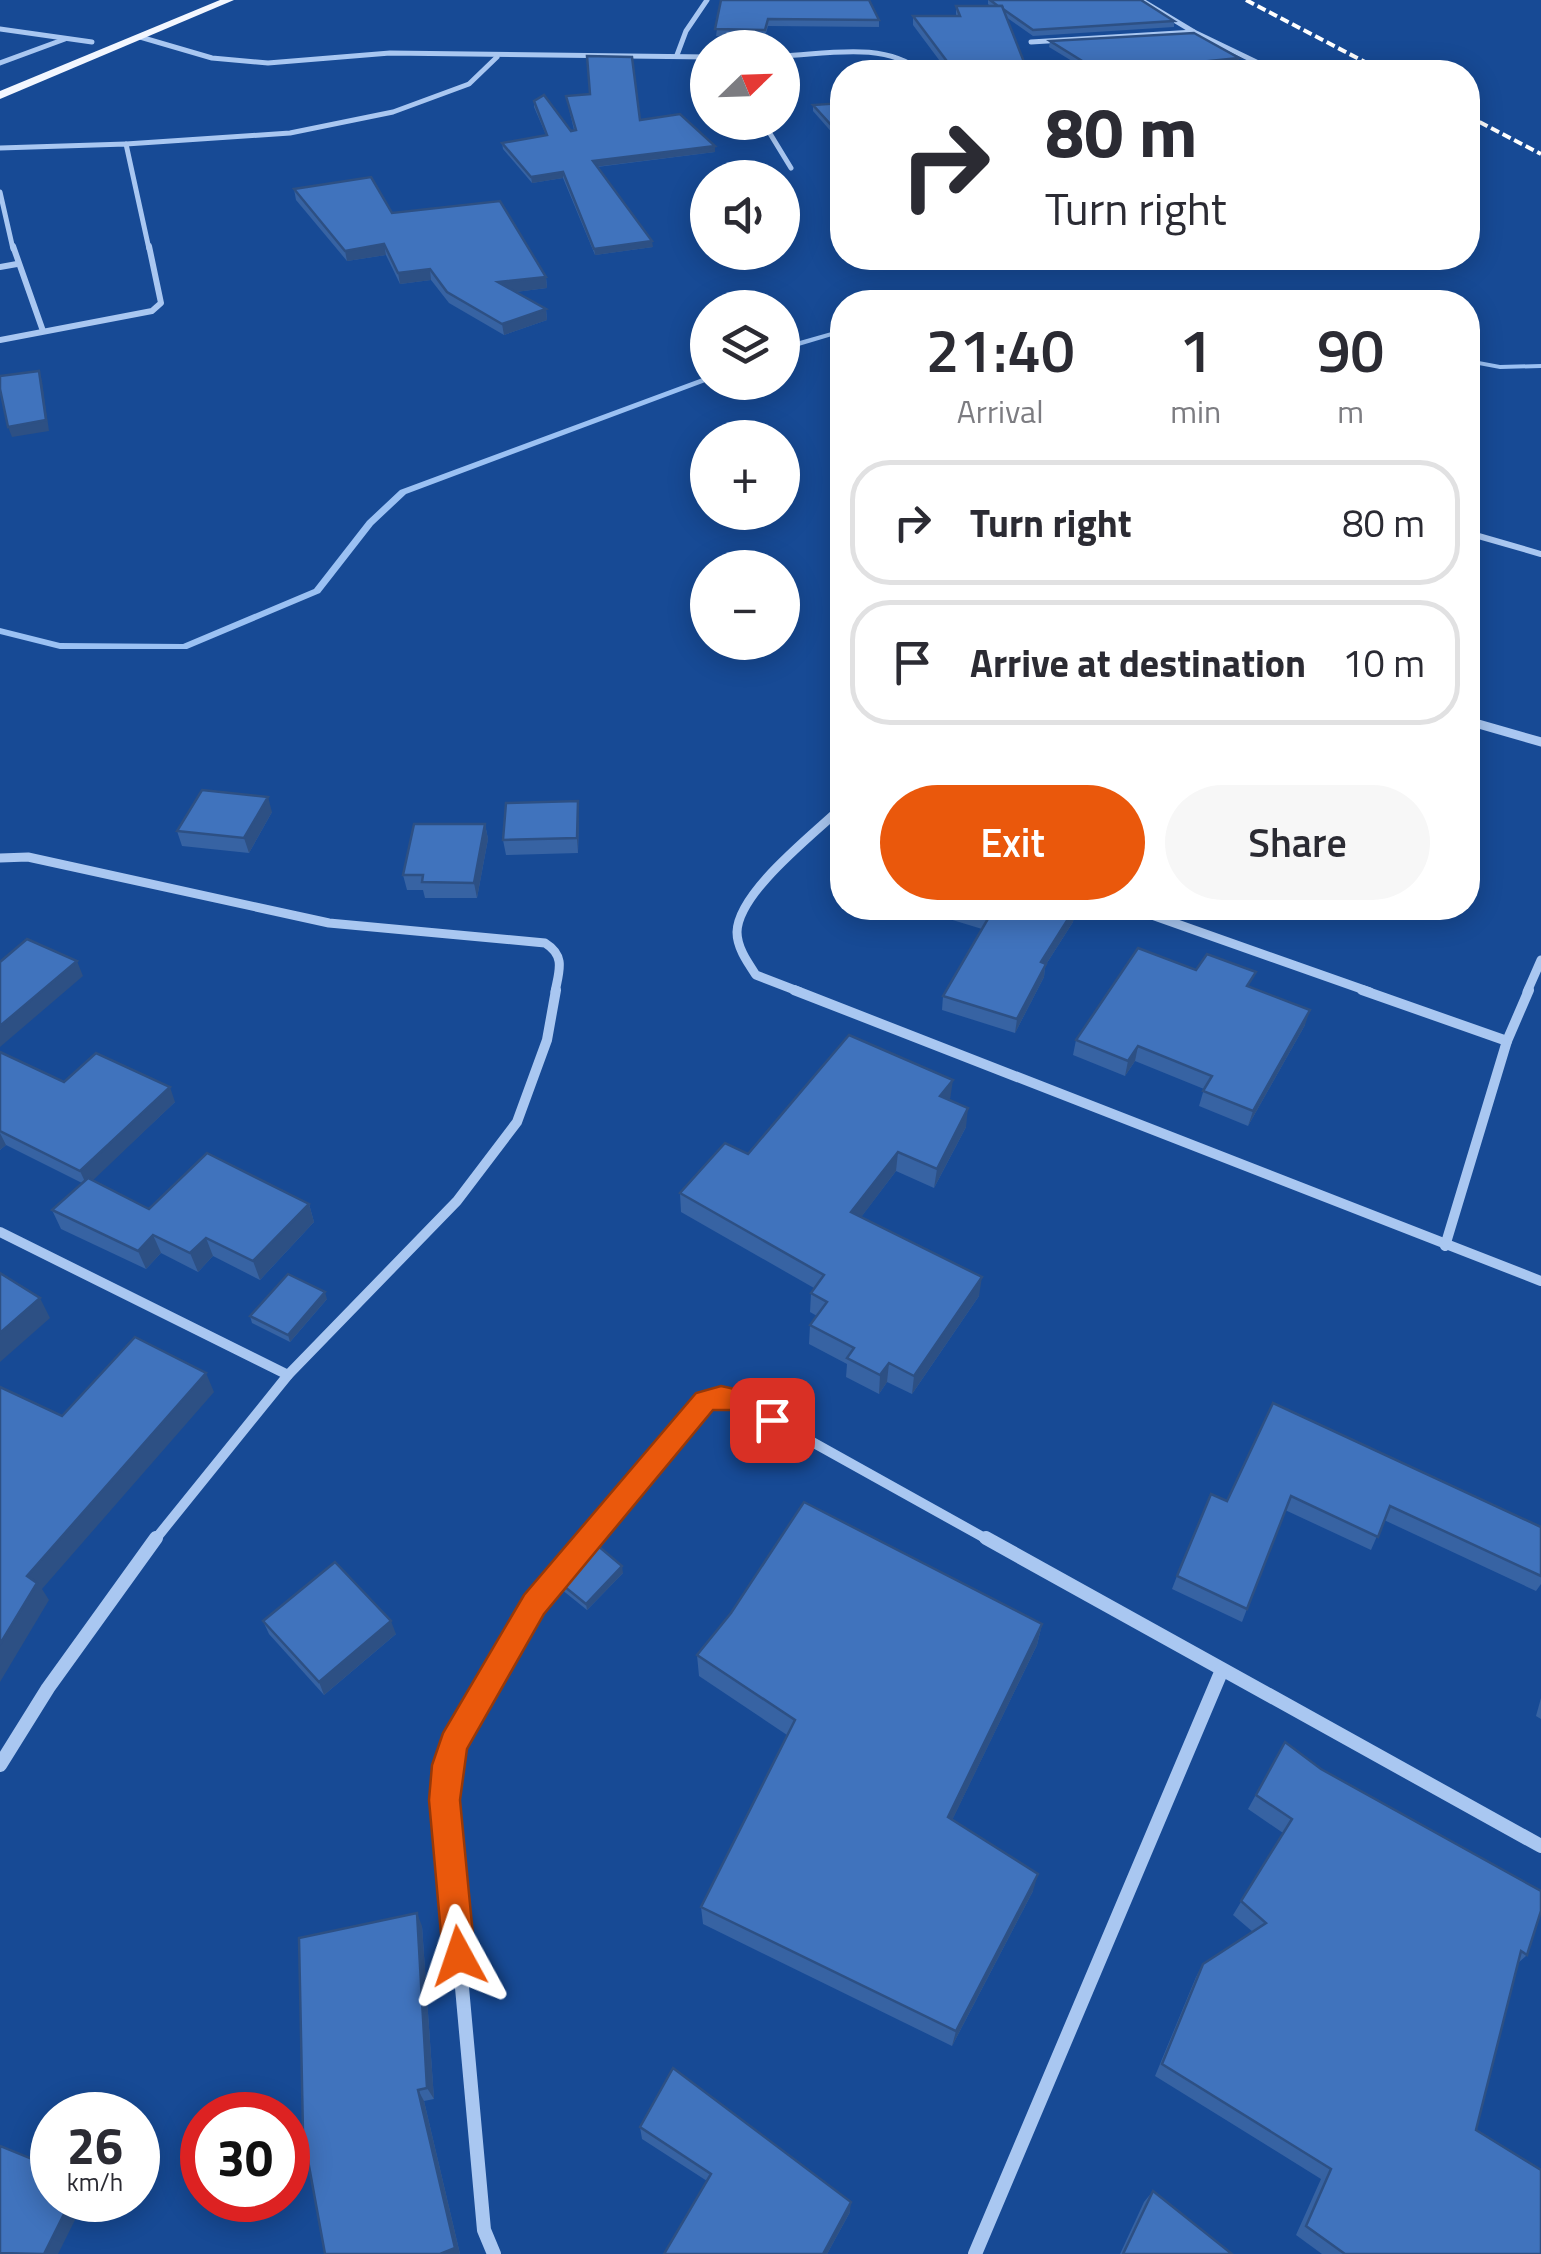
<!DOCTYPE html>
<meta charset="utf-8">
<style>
:root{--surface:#fff;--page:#f7f7f7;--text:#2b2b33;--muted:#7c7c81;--line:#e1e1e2;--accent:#ea580c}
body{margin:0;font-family:"Titillium Web",sans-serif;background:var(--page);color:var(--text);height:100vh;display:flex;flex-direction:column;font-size:38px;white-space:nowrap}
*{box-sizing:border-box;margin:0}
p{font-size:32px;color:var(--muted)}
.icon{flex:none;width:55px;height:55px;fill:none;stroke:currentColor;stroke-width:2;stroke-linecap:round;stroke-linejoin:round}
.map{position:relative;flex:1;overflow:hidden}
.sheet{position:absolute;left:830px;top:290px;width:650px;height:630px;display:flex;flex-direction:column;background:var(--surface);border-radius:40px;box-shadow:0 5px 25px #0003}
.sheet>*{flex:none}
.top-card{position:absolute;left:830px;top:60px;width:650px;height:210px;border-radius:40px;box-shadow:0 5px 25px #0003;background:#fff;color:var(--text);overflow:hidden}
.needle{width:65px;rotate:67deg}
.buttons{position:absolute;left:690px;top:30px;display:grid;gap:20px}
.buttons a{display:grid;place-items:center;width:110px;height:110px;border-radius:50%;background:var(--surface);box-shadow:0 5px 25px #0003;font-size:50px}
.speed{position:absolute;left:30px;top:2092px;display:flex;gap:20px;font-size:50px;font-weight:700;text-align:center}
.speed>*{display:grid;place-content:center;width:130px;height:130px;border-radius:50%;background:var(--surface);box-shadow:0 5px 25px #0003;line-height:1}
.speed small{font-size:25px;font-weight:400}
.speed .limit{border:15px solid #d22;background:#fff;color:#111}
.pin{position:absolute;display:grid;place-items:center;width:85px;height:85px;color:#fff;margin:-42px;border-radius:20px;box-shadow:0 5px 15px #0006}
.me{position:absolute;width:110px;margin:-55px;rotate:355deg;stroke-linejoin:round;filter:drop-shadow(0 0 8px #0008)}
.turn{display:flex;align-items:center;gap:35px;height:210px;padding:0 50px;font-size:45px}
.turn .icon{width:130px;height:130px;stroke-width:2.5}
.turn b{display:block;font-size:70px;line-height:85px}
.eta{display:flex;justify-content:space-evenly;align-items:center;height:170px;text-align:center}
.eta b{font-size:60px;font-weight:600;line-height:70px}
.cta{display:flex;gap:20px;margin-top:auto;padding:20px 50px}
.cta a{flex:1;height:115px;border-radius:60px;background:var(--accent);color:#fff;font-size:40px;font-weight:600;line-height:115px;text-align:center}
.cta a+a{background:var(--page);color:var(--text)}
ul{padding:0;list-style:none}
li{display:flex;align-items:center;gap:30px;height:125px;margin:0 20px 15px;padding:0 30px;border:5px solid var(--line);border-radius:40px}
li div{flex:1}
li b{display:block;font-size:38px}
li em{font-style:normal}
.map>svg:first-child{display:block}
</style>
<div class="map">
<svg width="1541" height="2254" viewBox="0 0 1541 2254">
<rect width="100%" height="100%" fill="#174a95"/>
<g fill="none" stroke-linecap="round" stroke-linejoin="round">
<g fill="#9bc1f3" fill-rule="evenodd">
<path d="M1035,290l45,3 50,9h-15l-80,-8 -46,2 -38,6h-11c29,-12 63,-12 95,-12z"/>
<path d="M842,329v4l-60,18v-5z"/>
<path d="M1468,359l32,6 41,-1v4l-41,1 -32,-6z"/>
<path d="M708,376v5l-302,113 -33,31 -53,68 -133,56h-127l-60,-15v-6l60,15 123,1 131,-55 53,-68 33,-31z"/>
</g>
<g stroke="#a9c7f1" stroke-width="5">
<path d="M1141,0l53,32 83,40"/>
<path d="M0,29l92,13"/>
<path d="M140,37l72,21 56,5 122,-10 318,4"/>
<path d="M1031,42l163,-10"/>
<path d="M677,55l9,-24 21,-31"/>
<path d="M782,56c46,-2 102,-15 140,16"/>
<path d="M0,63l65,-24"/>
<path d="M1214,72l52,-4"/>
<path d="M763,122l28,46"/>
<path d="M126,144l164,-11 103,-21 76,-28 28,-27"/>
<path d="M0,148l126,-4 23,105"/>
<path d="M1468,168l5,3"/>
<path d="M0,192l13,57"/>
</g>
<g stroke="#a9c7f1" stroke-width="6">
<path d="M13,246l30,85"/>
<path d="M0,267l17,-3"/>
<path d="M0,340l152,-29 9,-8 -12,-57"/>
<path d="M1468,533l73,21"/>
</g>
<g stroke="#a9c7f1" stroke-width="9">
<path d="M1468,721l73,21"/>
<path d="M0,858l28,-1 301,66 216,20c21,13 14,28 10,49"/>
<path d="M1132,908l238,84"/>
<path d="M800,992l-44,-17c-8,-12 -19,-27 -19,-43 1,-40 77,-98 105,-125"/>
<path d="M1527,992l14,-32"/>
</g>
<g stroke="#a9c7f1" stroke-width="10">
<path d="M794,990l747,291"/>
<path d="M1362,990l145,51"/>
<path d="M0,1232l288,143"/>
<path d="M1445,1246l62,-205 22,-51"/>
<path d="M154,1541l134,-166 169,-174 60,-79 30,-82 9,-50"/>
<path d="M588,1541l117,-140 16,-4 16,3 253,141"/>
</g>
<g stroke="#a9c7f1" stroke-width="14">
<path d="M986,1538l555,308"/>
<path d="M0,1765l48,-77 108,-150"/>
<path d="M494,2254l-10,-24 -39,-430 9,-57 80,-138 56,-67"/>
<path d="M975,2254l247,-584"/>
</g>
<path fill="#f3f7ff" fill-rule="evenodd" d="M220,0h14l-234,99v-8z"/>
<g stroke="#fff" stroke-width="4" stroke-dasharray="9 4" stroke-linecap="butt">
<path d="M1246,0l138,72"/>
<path d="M1468,116l73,38"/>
</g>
</g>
<g fill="#3763a3">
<path d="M721,0l158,20v7l-111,-1 -3,11 -49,-1z"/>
<path d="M988,0h153l33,21v6l-141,9 -27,-19 22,55h-80l-35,-47v-9h43v-10h34l-2,-2z"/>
<path d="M1050,41l189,17 -1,6 -80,8h-68l-41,-25z"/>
<path d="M566,96l74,24 75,32 -118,15 56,80 -58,8 -32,-77 -31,5 -29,-34 -1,-6 44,-8 -12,-28v-6l37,30 3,-1z"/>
<path d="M842,103v41l-29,-33v-6z"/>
<path d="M294,189l98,24 154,64 1,11 -32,4 31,17 1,11 -43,15 -55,-32 -18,-23 -31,4 -14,-29 -39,6 -51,-61z"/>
<path d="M272,812l-23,41 -67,-7 -5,-15z"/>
<path d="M579,816l-1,37 -72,2 -3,-15z"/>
<path d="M485,824l3,15 -11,59h-52l-2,-8h-16l-4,-15z"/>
<path d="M947,908h128l-2,14 -28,44 -1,11 -29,56 -73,-23 1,-14 39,-67 -36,-11z"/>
<path d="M1196,970l55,18 54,37 -57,101 -49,-20 5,-17 -69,-28 -10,15 -52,-21 3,-15z"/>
<path d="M0,1052l64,30 111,20 -83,78 57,29 160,-5 5,18 -54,58 -47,-24 -15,16 -37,-19 -15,16 -85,-40 -9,-19 30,-27 -76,-38 -6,5z"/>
<path d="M950,1100l16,27 -32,61 -38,-17 -35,46 118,79 -67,98 -25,-12 -8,12 -33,-17 1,-13 -38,-20 1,-19 7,-9 -7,-4 1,-19 3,-5 -133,-76 -1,-19 68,-39z"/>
<path d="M327,1299l-37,43 -38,-19 -2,-7z"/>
<path d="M1273,1403l268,124v57l-5,7 -152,-71 -13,30 -86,-40 -43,112 -70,-33 5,-13 50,-75z"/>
<path d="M623,1573l-36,37 -26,-21 -1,-6z"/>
<path d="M263,1621l133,13 -72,61 -55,-61z"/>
<path d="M1042,1624l-5,21 -85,175 81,71 -81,155 -249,-122 -2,-17 86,-172 -88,-59 -2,-21z"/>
<path d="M1541,1698v21l-5,-3z"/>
<path d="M1285,1742l242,213 -9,8 -42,167 65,124h-219l-26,-19 25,-56 -166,-103 41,-99 7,-13 50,-32 -20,-17 50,-82 -35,-24z"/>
<path d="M422,1926l12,173 -10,2 36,153h-135z"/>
<path d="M640,2127l210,85 -23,42h-163l43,-73 -65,-42z"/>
<path d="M1153,2191l79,63h-112l24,-52z"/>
</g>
<g fill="#2d5084">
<path d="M1239,58l-1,6 -80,8h-52z"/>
<path d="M715,146v6l-121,15 -1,-6z"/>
<path d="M563,172v6l-31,5 -1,-6z"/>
<path d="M652,241l1,6 -58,8 -1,-6z"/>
<path d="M384,244l2,11 -39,6 -2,-10z"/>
<path d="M430,269l1,11 -31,4 -2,-11z"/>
<path d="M546,277l1,11 -47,6 -2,-12z"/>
<path d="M546,309l1,11 -43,15 -2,-11z"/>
<path d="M39,371l3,10 7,50 -37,6 -4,-10z"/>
<path d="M268,797l4,15 -23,41 -5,-15z"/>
<path d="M578,801l1,15 -1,37 -1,-15z"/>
<path d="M485,824l3,15 -11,59 -3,-15z"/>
<path d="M1075,908l-2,14 -28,44 -1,11 -29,56 2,-14 24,-57z"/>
<path d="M77,961l6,15 -83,71v-21z"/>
<path d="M1310,1010l-5,15 -57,101 5,-15z"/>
<path d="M1138,1046l-3,15 -10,15 3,-15z"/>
<path d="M953,1080l-3,20 -10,-4z"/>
<path d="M170,1087l5,15 -88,84 -7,-15z"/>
<path d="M968,1108l-2,19 -32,61 3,-19z"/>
<path d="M0,1133l6,12 -6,5z"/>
<path d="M898,1152l-2,19 -46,61 1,-20z"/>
<path d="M309,1204l5,18 -54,58 -7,-19z"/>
<path d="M153,1235l8,18 -15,16 -8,-18z"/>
<path d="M206,1238l7,18 -15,16 -8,-19z"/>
<path d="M982,1277l-3,19 -67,98 2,-18z"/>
<path d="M325,1292l2,7 -37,43 -2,-7z"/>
<path d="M40,1298l10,20 -50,44v-29z"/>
<path d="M889,1363l-2,19 -8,12 1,-19z"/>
<path d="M206,1373l8,19 -172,197 7,11 -49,82v-38l27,-68z"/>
<path d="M622,1566l1,7 -36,37 -1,-6z"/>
<path d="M391,1621l5,13 -72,61 -5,-13z"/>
<path d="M1042,1624l-5,21 -92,190 3,-18z"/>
<path d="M1038,1874l-5,17 -81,155 4,-15z"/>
<path d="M417,1913l5,13 12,173 -7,-11z"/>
<path d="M418,2090l6,11 36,153h-20z"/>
<path d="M71,2200h14l-27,54h-14z"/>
<path d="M851,2202l-1,10 -23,42h-4z"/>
</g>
<g fill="#4073bd" stroke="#2d5084" stroke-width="2.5">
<path d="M721,0h148l10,20 -111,-1 -3,11 -50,-1z"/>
<path d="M990,0h151l33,21 -141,9 -30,-21 -1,-3h-4z"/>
<path d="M956,6h46l26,66h-73l-42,-56h47z"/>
<path d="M1194,33l45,25 -139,14 -50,-31z"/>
<path d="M587,56l45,1 8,63 40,-6 35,32 -122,15 59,80 -58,8 -31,-77 -32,5 -29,-34 45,-8 -13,-34 10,-6 27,36 5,-1 -10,-34 24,-2z"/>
<path d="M842,103v34l-29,-32z"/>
<path d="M371,177l21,36 108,-12 46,76 -48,5 48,27 -44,15 -55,-32 -17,-23 -32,4 -14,-29 -39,7 -51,-62z"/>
<path d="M39,371l7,49 -38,7 -8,-38v-13z"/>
<path d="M202,790l66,7 -24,41 -67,-7z"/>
<path d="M578,801l-1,37 -74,2 3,-37z"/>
<path d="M414,824h71l-11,59 -52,-1 1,-7h-20z"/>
<path d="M958,908h117l-34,54 5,2 -29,55 -74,-23 46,-79z"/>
<path d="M27,939l50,22 -77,65v-64z"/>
<path d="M1138,948l58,22 11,-16 49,18 -9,14 63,24 -57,101 -50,-20 9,-15 -74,-30 -10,15 -52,-21z"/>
<path d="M849,1035l104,45 -13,16 28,12 -31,61 -39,-17 -47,60 131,65 -68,99 -25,-13 -9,12 -33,-17 7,-10 -44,-23 17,-23 -16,-9 13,-18 -144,-82 45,-50 23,11z"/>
<path d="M0,1052l64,30 32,-29 74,34 -90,84 -80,-40z"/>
<path d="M207,1153l102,51 -56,57 -47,-23 -16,15 -37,-18 -15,16 -86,-41 36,-32 61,31z"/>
<path d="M0,1273l40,25 -40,35z"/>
<path d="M288,1274l37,18 -37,43 -38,-19z"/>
<path d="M135,1337l71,36 -179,203 10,7 -37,61v-257l62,29z"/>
<path d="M1273,1403l268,124v49l-151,-70 -12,31 -87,-41 -44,113 -70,-33 34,-82 16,7z"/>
<path d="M804,1502l238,122 -94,193 90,57 -82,157 -255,-124 94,-187 -98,-65 34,-42z"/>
<path d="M597,1545l25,21 -36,38 -26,-21z"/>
<path d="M335,1562l56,59 -72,61 -56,-61z"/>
<path d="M1285,1742l36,27 220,122v20l-14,44 -6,-4 -45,179 65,40v84h-196l-39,-28 25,-57 -169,-105 41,-100 63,-41 -25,-22 51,-82 -36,-24z"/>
<path d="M417,1913l10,175 -9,2 37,158 -15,6h-115l-22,-121 -4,-195z"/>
<path d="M673,2068l178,134 -28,52h-159l47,-80 -71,-47z"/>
<path d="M0,2146l52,21v33h19l-27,54 -44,-1z"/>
<path d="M1153,2191l79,63h-109z"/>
</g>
<path fill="#ea580c" stroke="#983908" stroke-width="2.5" d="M721,1386c21,4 53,14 64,34l-4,7 -9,4 -40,-21h-19l-169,204 -77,135 -7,51 15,156 -5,12 -11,4 -11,-4 -5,-12 -14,-156 3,-35 11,-32 81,-138 172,-202z"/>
</svg>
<div class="buttons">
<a><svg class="needle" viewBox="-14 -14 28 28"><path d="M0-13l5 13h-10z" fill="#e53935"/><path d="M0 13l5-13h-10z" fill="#7c7c81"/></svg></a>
<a><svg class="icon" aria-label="sound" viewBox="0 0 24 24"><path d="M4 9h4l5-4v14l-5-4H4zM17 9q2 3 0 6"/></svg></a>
<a><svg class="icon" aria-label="layers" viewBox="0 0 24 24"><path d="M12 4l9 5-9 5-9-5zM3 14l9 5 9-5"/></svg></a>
<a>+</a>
<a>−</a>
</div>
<div class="speed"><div>26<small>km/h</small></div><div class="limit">30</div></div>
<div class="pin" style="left:772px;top:1420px;background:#d93025"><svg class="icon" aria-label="arrive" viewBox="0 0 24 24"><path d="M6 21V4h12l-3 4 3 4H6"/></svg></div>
<svg class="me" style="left:459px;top:1956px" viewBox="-20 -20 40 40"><path d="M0-17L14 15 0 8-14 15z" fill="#ea580c" stroke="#fff" stroke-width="4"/></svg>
<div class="top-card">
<div class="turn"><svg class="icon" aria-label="right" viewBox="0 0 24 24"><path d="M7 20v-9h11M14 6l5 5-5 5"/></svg><div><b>80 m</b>Turn right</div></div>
</div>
<section class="sheet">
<div class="eta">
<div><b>21:40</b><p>Arrival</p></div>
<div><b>1</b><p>min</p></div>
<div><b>90</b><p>m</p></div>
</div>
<ul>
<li><svg class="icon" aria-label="right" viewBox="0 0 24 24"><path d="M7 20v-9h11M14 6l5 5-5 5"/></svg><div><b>Turn right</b></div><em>80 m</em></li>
<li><svg class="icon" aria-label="arrive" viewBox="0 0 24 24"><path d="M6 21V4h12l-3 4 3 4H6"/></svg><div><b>Arrive at destination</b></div><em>10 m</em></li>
</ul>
<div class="cta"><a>Exit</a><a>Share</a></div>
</section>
</div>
